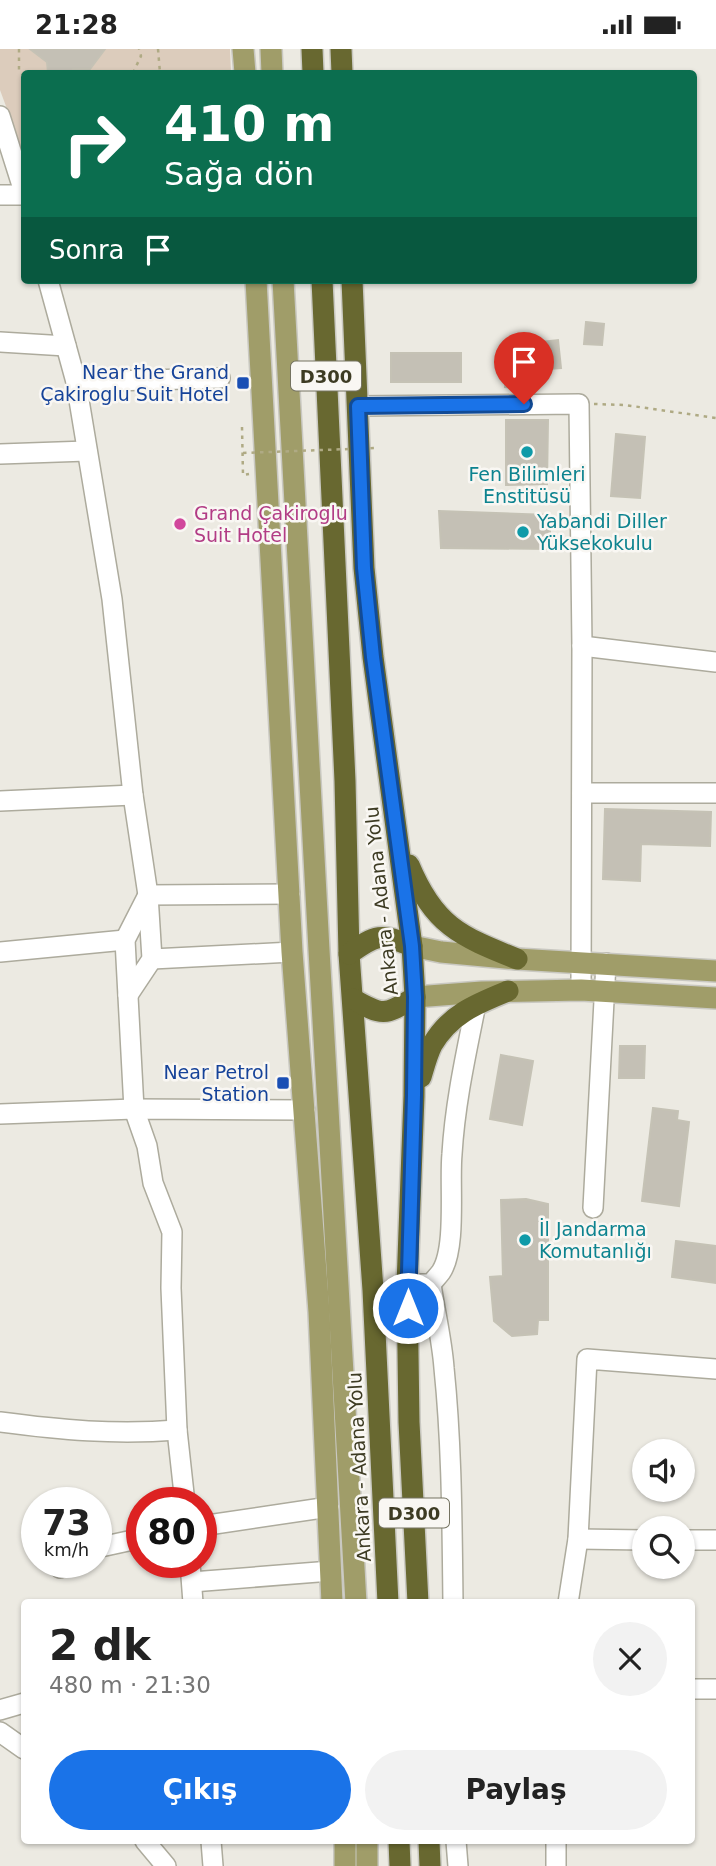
<!DOCTYPE html>
<html lang="tr">
<meta charset="utf-8">
<style>
:root{--surface:#fff;--page:#f2f2f2;--text:#222;--muted:#767676;--accent:#1a73e8}
body{margin:0;font-family:"DejaVu Sans",sans-serif;background:var(--page);color:var(--text);height:100vh;display:flex;flex-direction:column;font-size:26px;white-space:nowrap}
*{box-sizing:border-box;margin:0}
p{font-size:23px;color:var(--muted)}
.icon{flex:none;width:38px;height:38px;fill:none;stroke:currentColor;stroke-width:2;stroke-linecap:round;stroke-linejoin:round}
.map{position:relative;flex:1;overflow:hidden}
.drawer{position:absolute;left:21px;top:1550px;width:674px;height:245px;display:flex;flex-direction:column;background:var(--surface);border-radius:7px;box-shadow:0 2px 5px #0004}
.drawer>*{flex:none}
.hud{position:absolute;left:21px;top:21px;width:676px;height:214px;border-radius:7px;box-shadow:0 2px 5px #0004;background:#0b6e4f;color:#fff;overflow:hidden}
.controls{position:absolute;left:632px;top:1390px;display:grid;gap:14px}
.controls a{display:grid;place-items:center;width:63px;height:63px;border-radius:50%;background:var(--surface);box-shadow:0 2px 5px #0004;font-size:35px}
.speed{position:absolute;left:21px;top:1438px;display:flex;gap:14px;font-size:35px;font-weight:700;text-align:center}
.speed>*{display:grid;place-content:center;width:91px;height:91px;border-radius:50%;background:var(--surface);box-shadow:0 2px 5px #0004;line-height:1}
.speed small{font-size:18px;font-weight:400}
.speed .limit{border:10px solid #d22;background:#fff;color:#111}
.pin{position:absolute;display:grid;place-items:center;width:60px;height:60px;color:#fff;margin:-72px -30px;border-radius:50% 50% 50% 0;rotate:-45deg;box-shadow:0 0 7px #0007}
.pin .icon{rotate:45deg}
.me{position:absolute;width:77px;margin:-38px;rotate:0deg;stroke-linejoin:round;filter:drop-shadow(0 0 5px #0008)}
.turn{display:flex;align-items:center;gap:24px;height:147px;padding:0 28px;font-size:32px}
.turn .icon{width:91px;height:91px;stroke-width:2.5}
.turn b{display:block;font-size:49px;line-height:60px}
.then{display:flex;align-items:center;height:66px;padding:0 28px;background:#0003;gap:14px;font-size:26px}
.round{display:grid;place-items:center;flex:none;width:74px;height:74px;border-radius:37px;background:var(--page)}
.head{display:flex;align-items:center;justify-content:space-between;height:119px;padding:0 28px}
h1{font-size:42px;font-weight:700;line-height:52px}
.primary-button{display:flex;gap:14px;margin-top:auto;padding:14px 28px}
.primary-button a{flex:1;height:80px;border-radius:42px;background:var(--accent);color:#fff;font-size:28px;font-weight:700;line-height:80px;text-align:center}
.primary-button a+a{background:var(--page);color:var(--text)}
.status{display:flex;justify-content:space-between;align-items:center;height:49px;padding:0 35px;background:var(--surface);direction:ltr}
.status svg{height:19px;fill:currentColor}
.map>svg:first-child{display:block}
</style>
<div class="status"><b>21:28</b><svg viewBox="0 0 49 12"><path d="M0 12V9h3v3zM5 12V6h3v6zM10 12V3h3v9zM15 12V0h3v12zM26 1h20v11H26zM47 4h2v5h-2z"/></svg></div>
<div class="map">
<svg width="716" height="1817" viewBox="0 0 716 1817">
<rect width="100%" height="100%" fill="#eceae2"/>
<path fill="#dcccbc" d="M0,0h230l1,24h-207v82l-24,-65z"/>
<g fill="#c4c0b5" stroke="#c5c2b5" stroke-width="2">
<path d="M30,0h75l-15,20h-17l-3,4h-22l-1,-11z"/>
<path d="M586,273l18,2 -2,21 -18,-1z"/>
<path d="M558,291l3,28 -26,2 -2,-27z"/>
<rect x="391" y="304" width="70" height="29"/>
<path d="M507,318l26,3 -2,20 -26,-3z"/>
<path d="M506,371h42l-1,64 -41,1z"/>
<path d="M616,385l29,3 -5,61 -29,-2z"/>
<path d="M439,462l110,4 2,34 -110,-1z"/>
<path d="M605,760l106,3 -1,34 -69,-2 -1,37 -37,-2z"/>
<path d="M620,997h25l-1,32h-25z"/>
<path d="M501,1006l32,6 -11,64 -32,-6z"/>
<path d="M653,1059l25,3 -1,9 12,2 -10,84 -37,-5z"/>
<path d="M526,1150l22,5v116h-10l-1,14 -25,2 -18,-15 -4,-44 13,-1 -2,-76z"/>
<path d="M676,1192l40,5v37l-44,-6z"/>
</g>
<g fill="none" stroke-linecap="round" stroke-linejoin="round">
<defs>
<g id="minor">
<path d="M0,67l24,76"/>
<path d="M0,146h24"/>
<path d="M48,231l28,102 36,217 21,196 15,100 4,64 -24,36"/>
<path d="M0,293l66,4"/>
<path d="M76,333l144,-4"/>
<path d="M358,357l221,-2 3,242 -1,344"/>
<path d="M0,405l87,-3"/>
<path d="M582,597l134,16"/>
<path d="M582,744h134"/>
<path d="M0,752l133,-6"/>
<path d="M0,903l125,-12"/>
<path d="M152,910l140,-7"/>
<path d="M0,1065l134,-5 171,1"/>
<path d="M593,1159l13,-245"/>
<path d="M419,1235h12c3,-4 7,-8 10,-12 16,-24 8,-89 11,-118 3,-51 14,-100 24,-150"/>
<path d="M431,1235c4,28 11,56 13,84 8,78 8,157 9,235"/>
<path d="M0,1373c60,8 116,13 177,8"/>
<path d="M185,1454l-8,-73 -6,-142 1,-56 -19,-49 -6,-37 -13,-37 -9,-169 23,-45 142,-1"/>
<path d="M201,1477l128,-19"/>
<path d="M578,1490l66,1"/>
<path d="M682,1491h34"/>
<path d="M96,1499l46,-10"/>
<path d="M190,1514l3,40"/>
<path d="M60,1519l8,-5"/>
<path d="M192,1533l139,-11"/>
<path d="M568,1554l10,-64 9,-180 129,10"/>
<path d="M691,1640h25"/>
<path d="M0,1661l24,-7"/>
<path d="M0,1683l24,17"/>
<path d="M145,1792l21,25"/>
<path d="M211,1792l2,25"/>
<path d="M456,1792l2,25"/>
<path d="M556,1792v25"/>
</g>
<g id="major">
<path d="M243,0l2,24"/>
<path d="M271,0l1,24"/>
<path d="M256,231l36,672 27,360 13,291"/>
<path d="M283,231l36,670 37,653"/>
<path d="M412,897l29,6 76,7 199,12"/>
<path d="M415,948l67,-5 99,-2 135,8"/>
<path d="M345,1792v25"/>
<path d="M367,1792v25"/>
</g>
<g id="highway">
<path d="M312,0l1,24"/>
<path d="M341,0l1,24"/>
<path d="M322,231l23,501 4,173 24,336 15,313"/>
<path d="M352,231l12,288 9,89 39,289 3,51 -1,99 -7,189 2,137 9,181"/>
<path d="M409,816c25,60 50,71 108,94"/>
<path d="M349,905c28,-20 31,-21 63,-8"/>
<path d="M353,950c31,18 32,16 62,-2"/>
<path d="M421,1028c3,-10 6,-22 11,-32 18,-31 44,-41 76,-54"/>
<path d="M399,1792l1,25"/>
<path d="M429,1792l1,25"/>
</g>
</defs>
<use href="#minor" stroke="#adab9d" stroke-width="22"/>
<use href="#major" stroke="#c9c8c1" stroke-width="24"/>
<use href="#highway" stroke="#c9c8c1" stroke-width="24"/>
<g stroke="#afaa84" stroke-width="2.5" stroke-dasharray="3.5 5" stroke-linecap="butt">
<path d="M19,0v21l5,6"/>
<path d="M158,0l2,24"/>
<path d="M133,24l8,-17 -2,-7"/>
<path d="M594,355l31,1 91,13"/>
<path d="M242,378l1,48 6,-1"/>
</g>
<use href="#minor" stroke="#fff" stroke-width="19"/>
<use href="#major" stroke="#a09d69" stroke-width="21"/>
<use href="#highway" stroke="#686830" stroke-width="21"/>
<path stroke="#afaa84" stroke-width="2.5" stroke-dasharray="3.5 5" stroke-linecap="butt" d="M243,404l132,-5"/>
</g>
<g fill="none" stroke-linecap="round" stroke-linejoin="round">
<defs>
<path id="route" d="M408,1259l6,-213 1,-98 -3,-51 -39,-289 -9,-89 -6,-162 166,-2"/>
</defs>
<use href="#route" stroke="#114b97" stroke-width="18"/>
<use href="#route" stroke="#1a73e8" stroke-width="12"/>
</g>
<g fill="#1a4fb4" stroke="#f9f7f3" stroke-width="2.5">
<rect x="236" y="327" width="14" height="14" rx="3.5"/>
<rect x="276" y="1027" width="14" height="14" rx="3.5"/>
</g>
<g fill="#0f9aa8" stroke="#f9f7f3" stroke-width="2.5">
<circle cx="527" cy="403" r="7"/>
<circle cx="523" cy="483" r="7"/>
<circle cx="525" cy="1191" r="7"/>
</g>
<circle fill="#d1479c" stroke="#f9f7f3" stroke-width="2.5" cx="180" cy="475" r="7"/>
<g text-anchor="middle" dominant-baseline="central" stroke-width="5" stroke-linejoin="round" paint-order="stroke">
<g fill="#f9f7f3" stroke="#757361" stroke-width="2">
<rect x="291" y="312.5" width="70" height="29" rx="5"/>
<rect x="379" y="1449.5" width="70" height="29" rx="5"/>
</g>
<g font-size="18" font-weight="bold" fill="#3d3b23">
<text x="326" y="327">D300</text>
<text x="414" y="1464">D300</text>
</g>
<g font-size="19" fill="#164399" stroke="#f9f7f3" text-anchor="end">
<text x="229" y="323">Near the Grand<tspan x="229" dy="22">Çakiroglu Suit Hotel</tspan></text>
<text x="269" y="1023">Near Petrol<tspan x="269" dy="22">Station</tspan></text>
</g>
<g font-size="19" fill="#0d838f" stroke="#f9f7f3" text-anchor="start">
<text x="527" y="425" text-anchor="middle">Fen Bilimleri<tspan x="527" dy="22">Enstitüsü</tspan></text>
<text x="537" y="472">Yabandi Diller<tspan x="537" dy="22">Yüksekokulu</tspan></text>
<text x="539" y="1180">İl Jandarma<tspan x="539" dy="22">Komutanlığı</tspan></text>
</g>
<g font-size="19" fill="#b23c85" stroke="#f9f7f3" text-anchor="start">
<text x="194" y="464">Grand Çakiroglu<tspan x="194" dy="22">Suit Hotel</tspan></text>
</g>
<g font-size="19" fill="#3d3b23" stroke="#f9f7f3">
<text transform="translate(381 852) rotate(-96)">Ankara - Adana Yolu</text>
<text transform="translate(359 1418) rotate(-93)">Ankara - Adana Yolu</text>
</g>
</g>
</svg>
<div class="controls">
<a><svg class="icon" aria-label="sound" viewBox="0 0 24 24"><path d="M4 9h4l5-4v14l-5-4H4zM17 9q2 3 0 6"/></svg></a>
<a><svg class="icon" aria-label="search" viewBox="0 0 24 24"><circle cx="10" cy="10" r="6"/><path d="M15 15l6 6"/></svg></a>
</div>
<div class="speed"><div>73<small>km/h</small></div><div class="limit">80</div></div>
<div class="pin" style="left:524px;top:355px;background:#d93025"><svg class="icon" aria-label="arrive" viewBox="0 0 24 24"><path d="M6 21V4h12l-3 4 3 4H6"/></svg></div>
<svg class="me" style="left:408px;top:1259px" viewBox="-20 -20 40 40"><circle r="17" fill="#1a73e8" stroke="#fff" stroke-width="3"/><path d="M0-11L8 9 0 5-8 9z" fill="#fff"/></svg>
<div class="hud">
<div class="turn"><svg class="icon" aria-label="right" viewBox="0 0 24 24"><path d="M7 20v-9h11M14 6l5 5-5 5"/></svg><div><b>410 m</b>Sağa dön</div></div>
<div class="then">Sonra<svg class="icon" aria-label="arrive" viewBox="0 0 24 24"><path d="M6 21V4h12l-3 4 3 4H6"/></svg></div>
</div>
<section class="drawer">
<div class="head"><div><h1>2 dk</h1><p>480 m · 21:30</p></div><a class="round"><svg class="icon" aria-label="close" viewBox="0 0 24 24"><path d="M6 6l12 12M18 6L6 18"/></svg></a></div>
<div class="primary-button"><a>Çıkış</a><a>Paylaş</a></div>
</section>
</div>
